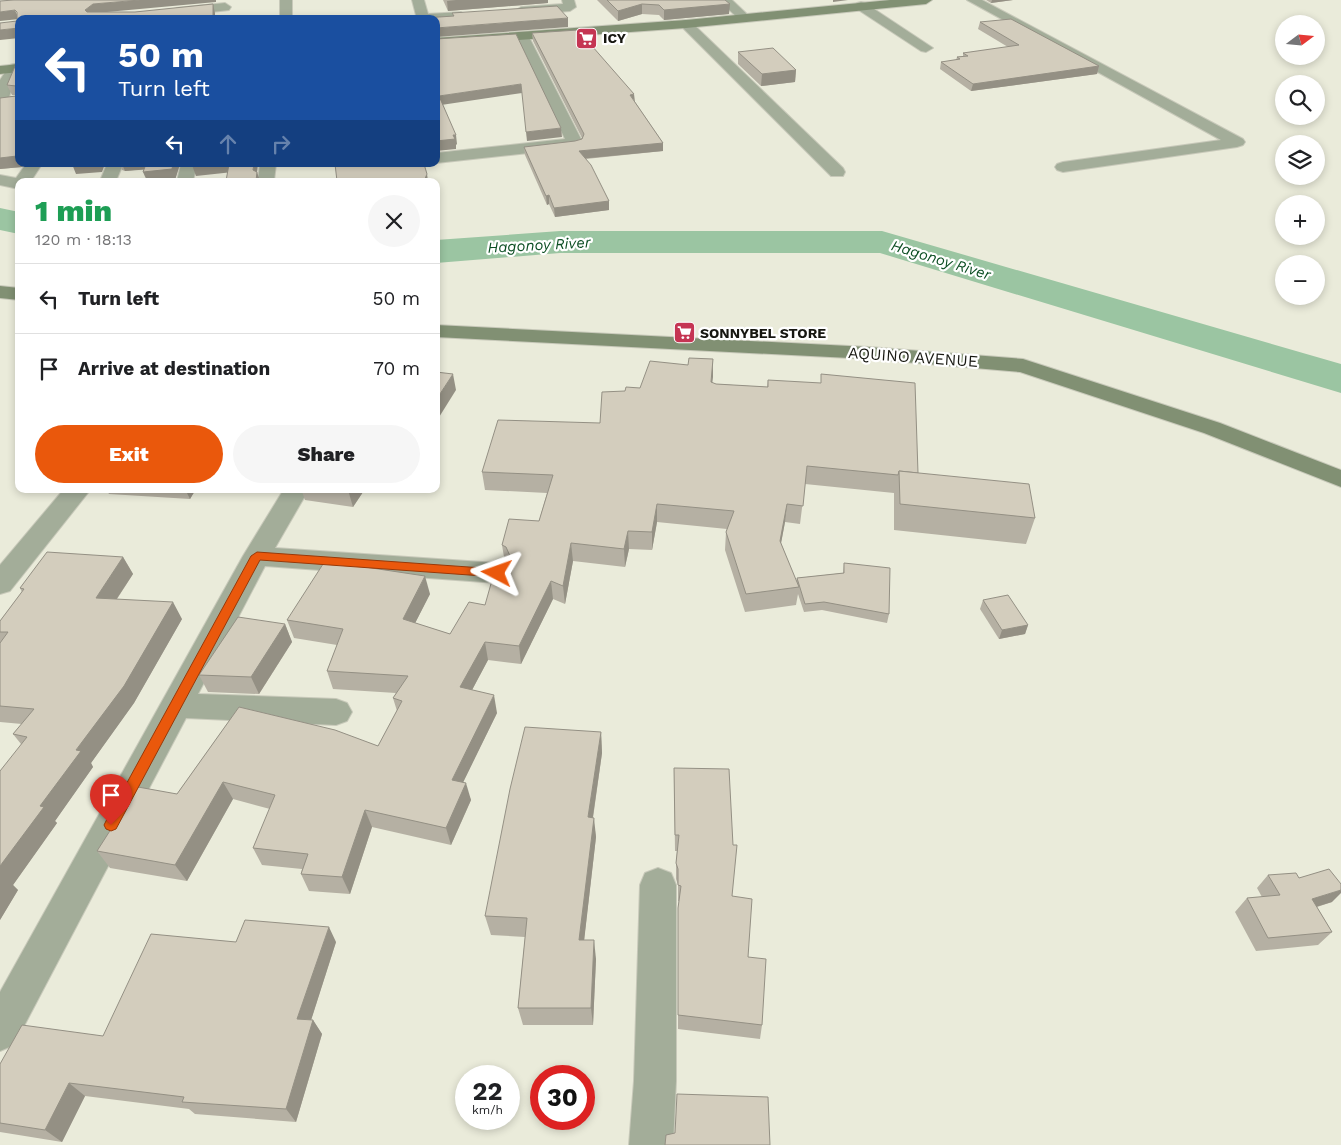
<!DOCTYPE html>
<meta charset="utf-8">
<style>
:root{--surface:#fff;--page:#f6f6f6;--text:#202124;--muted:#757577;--line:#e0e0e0;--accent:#ea580c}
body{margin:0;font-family:"Work Sans",sans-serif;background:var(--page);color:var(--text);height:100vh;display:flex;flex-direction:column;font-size:19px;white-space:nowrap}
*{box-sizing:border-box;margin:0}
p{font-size:16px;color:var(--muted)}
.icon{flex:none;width:28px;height:28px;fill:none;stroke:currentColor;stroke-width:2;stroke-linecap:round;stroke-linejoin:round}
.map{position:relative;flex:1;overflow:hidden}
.sheet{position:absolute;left:15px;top:178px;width:425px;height:315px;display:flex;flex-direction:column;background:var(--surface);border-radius:10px;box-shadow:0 2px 8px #0003}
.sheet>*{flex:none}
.banner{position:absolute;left:15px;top:15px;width:425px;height:152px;border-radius:10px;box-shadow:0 2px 8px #0003;background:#1a4fa0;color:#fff;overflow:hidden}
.needle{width:32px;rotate:74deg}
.buttons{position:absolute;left:1275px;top:15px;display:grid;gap:10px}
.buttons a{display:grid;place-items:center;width:50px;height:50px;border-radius:50%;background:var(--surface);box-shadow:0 2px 8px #0003;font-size:25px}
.speed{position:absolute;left:455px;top:1065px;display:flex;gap:10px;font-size:25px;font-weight:700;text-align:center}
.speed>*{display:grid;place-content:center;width:65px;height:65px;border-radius:50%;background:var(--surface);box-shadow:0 2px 8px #0003;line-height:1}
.speed small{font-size:12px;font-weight:400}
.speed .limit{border:8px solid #d22;background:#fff;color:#111}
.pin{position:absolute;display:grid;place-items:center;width:42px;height:42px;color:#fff;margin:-51px -21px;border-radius:50% 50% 50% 0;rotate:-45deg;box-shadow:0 0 5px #0007}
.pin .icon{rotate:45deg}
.me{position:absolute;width:55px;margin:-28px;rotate:274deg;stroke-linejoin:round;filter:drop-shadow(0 0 4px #0008)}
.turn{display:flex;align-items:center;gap:18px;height:105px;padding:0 20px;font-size:22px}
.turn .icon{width:65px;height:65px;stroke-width:2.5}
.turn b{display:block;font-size:35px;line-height:42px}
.lanes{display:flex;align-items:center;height:48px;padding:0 20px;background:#0003;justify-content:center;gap:25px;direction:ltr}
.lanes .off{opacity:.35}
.round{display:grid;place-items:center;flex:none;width:52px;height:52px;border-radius:26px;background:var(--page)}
.overview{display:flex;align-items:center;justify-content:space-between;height:85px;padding:0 20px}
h1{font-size:30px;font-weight:800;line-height:38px;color:#1e9e55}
.action{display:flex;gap:10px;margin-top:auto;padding:10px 20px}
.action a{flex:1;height:58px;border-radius:30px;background:var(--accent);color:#fff;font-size:20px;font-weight:800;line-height:58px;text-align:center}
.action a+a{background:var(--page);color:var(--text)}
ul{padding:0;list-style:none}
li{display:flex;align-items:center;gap:15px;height:70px;padding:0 20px;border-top:1px solid var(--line)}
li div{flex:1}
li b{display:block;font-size:19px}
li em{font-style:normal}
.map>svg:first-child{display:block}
</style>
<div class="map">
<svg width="1341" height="1145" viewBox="0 0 1341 1145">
<rect width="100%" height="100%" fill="#eaebda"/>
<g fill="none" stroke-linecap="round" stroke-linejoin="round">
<g fill="#9bc5a2" fill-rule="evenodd">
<path d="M0,208l19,4v22l-19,-4z"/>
<path d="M560,231h322l459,133v29l-461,-140h-320l-124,10v-23z"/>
</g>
<defs>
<g id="street">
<rect x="280" y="0" width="12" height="19"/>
<path d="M412,0h12l4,14 33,-2 6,4 -6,4 -25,1v-2h-19z"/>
<path d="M562,0h12l2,7 -6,4 -49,4 -6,-4 6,-4 42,-3z"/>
<path d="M719,0h13l19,18 -2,3h-8z"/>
<path d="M967,0h15l261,139 2,3 -2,3 -6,2 -174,25 -6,-2 -2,-3 2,-3 6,-2 158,-22z"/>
<path d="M861,2l4,1 68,45 -7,4 -5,-1 -64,-42 -2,-3 2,-3z"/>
<path d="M225,3l6,4 -2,3 -52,6 -6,-4 6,-4z"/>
<path d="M686,20l4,1 153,147 2,4 -2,4h-12l-149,-149 -2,-3 2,-3z"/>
<path d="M523,33l6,4 54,106 -2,3 -6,2 -139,15v-10l129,-14 -48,-102z"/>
<path d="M15,64l4,1c0,11 -7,21 -10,32h10v8l-19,1v-26l10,-15z"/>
<path d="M26,164h16l-11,17h-12v8l-19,-4v-10l16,3z"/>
<path d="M107,164h16l-7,17h-16z"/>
<path d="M181,164h16l-4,17h-16z"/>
<path d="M260,164h16l-2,17h-16z"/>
<path d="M64,489h27l-81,102 -10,3v-29z"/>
<path d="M284,489h25l-34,59 222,15 10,3 4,7 -4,7 -10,3 -232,-17 -67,128 138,5 11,4 5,9 -5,9 -11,4 -150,-7 -172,327 -14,6v-59l243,-436z"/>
<path d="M658,868l13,5 5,12v196l-3,64h-44l5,-64 6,-196 5,-12z"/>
</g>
<g id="secondary">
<path d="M890,0h42l-6,4 -240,24 -250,18v-8l250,-18z"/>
<path d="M19,64v8l-19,2v-8z"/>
<path d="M0,286l19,2v12l-19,-2z"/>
<path d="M436,325l433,22 154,12 197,64 121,47v17l-137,-54 -184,-61 -151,-13 -433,-22z"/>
</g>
</defs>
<use href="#street" stroke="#c8c9ba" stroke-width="2"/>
<use href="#secondary" stroke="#c8c9ba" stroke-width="2"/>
<use href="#street" fill="#a3ad99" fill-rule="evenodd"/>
<use href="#secondary" fill="#819073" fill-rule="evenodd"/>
</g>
<g fill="#b5b0a3">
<path d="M443,0h105v3l-100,8z"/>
<path d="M597,0h128l4,14 -65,6 -5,-5 -17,-1 -24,7z"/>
<path d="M986,0h27l-22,3z"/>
<path d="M980,22l119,44 -2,8 -126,17 -31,-22 1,-7 15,-2 1,-3 6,-1v-3l45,-6 -30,-18z"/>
<path d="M532,33l103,69 28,41v8l-77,8 23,42v9l-54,7 -6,-13 -2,1 -22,-50 -1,-8 51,-6 7,-3 -49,-97z"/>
<path d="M738,52l58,18 -1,12 -34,4 -23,-22z"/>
<path d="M19,57v107h6l-3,3 -22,2v-71l16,-2v-1h-4l-5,-10z"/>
<path d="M120,164h60l-5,16 -31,-11 -19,2 -3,-1z"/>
<path d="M713,359l-1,24 4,1 51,3 1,-7 150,93 117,45 -9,26 -132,-14v-37l-89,-9 -5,40 -15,-2 -4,21 15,38 1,-3 46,-5 1,-10 45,51 -2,9 -65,-13 -18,2 -6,-18 -2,11 -51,7 -20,-62 1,-18 1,-3 -70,-7 -5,28 -23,-1 -4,18 -52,-6 -8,43 -12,-5 -32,65 -33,-4 -16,30 25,23 -34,69 8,18 -20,45 -79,-18 -22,67 -41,-3 -8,-17 1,-5 -40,-4 -9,-17 17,-39 -37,-10 -46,82 -77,-13 -13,-17 80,-57 62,-87 139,39 19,-35 -4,-13 3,-5 -63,-4 -6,-18 10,-26 -43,-7 -7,-18 143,-26 -15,29 35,11 35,-29 20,-42 -3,-18 37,-24 8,-28 -62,-3 -3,-18 118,-49 25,-32 15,-3 48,-23z"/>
<path d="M106,489h90l-6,10 -81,-5z"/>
<path d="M301,489h64l-12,18 -48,-7z"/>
<path d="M123,557l10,17 -16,25 65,20 -48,84 -43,60 2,4 -38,54 2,2 -44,62 5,5 -18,30 21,-176 -8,-10 9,-10 -22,-2v-101l22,-29 -2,-4z"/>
<path d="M983,600l45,25 -3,9 -26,5 -19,-30z"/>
<path d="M285,624l7,18 -33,52 -51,-2 -9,-17z"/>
<path d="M601,732l1,21 -9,65 3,19 -12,103 12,19 -3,66h-70l-5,-17 7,-71 -34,-2 -6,-19z"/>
<path d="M674,768l58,128 16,61 14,68 -2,14 -82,-10v-106l1,-22h-1v-16l-2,-6v-16l1,-12h-2z"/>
<path d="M1268,875l31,3 33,24 -15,5 15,25 -14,13 -62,6 -21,-39 12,-14 15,-1 -5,-9z"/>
<path d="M236,942h100l-25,78h2l9,14 -26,88 -101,-8 -6,-5 -104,-13 -23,46 -62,-10v-68l103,-28z"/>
</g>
<g fill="#949084">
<path d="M140,0h76v2l-120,11 -8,6 -3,-9 8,-6z"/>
<path d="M456,0h92v3l-100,8 -1,-10z"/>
<path d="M833,0h15l-15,2z"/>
<path d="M992,0h21l-22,3z"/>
<path d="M213,4l2,9v6h-2z"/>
<path d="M642,4v10l-24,7v-10z"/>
<path d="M730,4l-1,10 -65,6v-10z"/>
<path d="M15,10l4,9 -19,2v-9z"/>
<path d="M568,18v9l-132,10v-9z"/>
<path d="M19,28v10l-19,2v-10z"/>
<path d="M1099,66l-2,8 -126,17 2,-7z"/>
<path d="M796,70l-1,12 -34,4 1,-12z"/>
<path d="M521,84l1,9 -81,12 -2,-9z"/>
<path d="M634,94l1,8 -5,-7z"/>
<path d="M561,128l1,9 -35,4 -1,-9z"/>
<path d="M453,135h3l1,9 -1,1v4l-20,2v-10z"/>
<path d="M663,143v8l-84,8v-8z"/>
<path d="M0,149l19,5v10h6l-3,3 -22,2z"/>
<path d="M43,164h14l-13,1z"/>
<path d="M72,164h33l-3,8 -26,2z"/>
<path d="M122,164h28l2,5 -27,2z"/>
<path d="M173,164h7l-5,16 -15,1h-13l-4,-9z"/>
<path d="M207,164h23l3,8 -37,4 -4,-11z"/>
<path d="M254,164h4l-2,17 -3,-11z"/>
<path d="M257,172l3,9h-4z"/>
<path d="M427,174l1,7h-4z"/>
<path d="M549,195v9l-2,1 -1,-9z"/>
<path d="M609,201v9l-54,7 -1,-9z"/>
<path d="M713,359v18l-3,23 1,-18z"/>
<path d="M453,374l3,16 -20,32v-22z"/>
<path d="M185,489h11l-6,10z"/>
<path d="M349,489h16l-12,18 -5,-17z"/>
<path d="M657,504v18l-5,28v-18z"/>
<path d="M787,504l-2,18 -7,37 2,-18z"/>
<path d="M628,531l1,18 -4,18 -1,-18z"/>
<path d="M571,543l2,18 -8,43 -2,-18z"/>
<path d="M123,557l10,17 -27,41 -10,-17z"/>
<path d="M425,576l5,18 -22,43 -5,-18z"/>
<path d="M551,581l2,18 -32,65 -2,-18z"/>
<path d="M173,602l9,17 -48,84 -43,60 2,4 -38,54 2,2 -44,62 5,5 -18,30v-54l40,-60z"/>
<path d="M285,624l7,18 -33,52 -8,-17z"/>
<path d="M1028,625l-3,9 -26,5 3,-9z"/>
<path d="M485,642l3,18 -24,45 -4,-18z"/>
<path d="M494,695l3,18 -41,84 -4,-17z"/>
<path d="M601,732l1,21 -12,84 -2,-20z"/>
<path d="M223,782l10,17 -46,82 -12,-16z"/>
<path d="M466,783l5,17 -20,45 -5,-17z"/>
<path d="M365,810l7,17 -22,67 -8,-17z"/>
<path d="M594,818l2,19 -14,122 -3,-19z"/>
<path d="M1341,890v3l-9,9 -33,10 13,-13z"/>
<path d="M329,927l7,15 -29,91 -10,-14z"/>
<path d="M594,940l2,19 -3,66 -2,-17z"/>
<path d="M313,1020l9,14 -26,88 -10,-13z"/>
<path d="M69,1083l16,13 -23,46 -17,-12z"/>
</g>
<g fill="#d3cdbd" stroke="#949084">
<path d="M14,0h126l-47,4 -8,6 2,2h48l78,-8v15h-194v9l-19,2v-7l17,-2v-9l-2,-2 -15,2v-11z"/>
<path d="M607,0h118l5,4 -66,6 -5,-5 -17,-1 -24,7z"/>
<path d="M557,6l11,12 -132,10v-9h-27l45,-3 -2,-3z"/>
<path d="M1011,19l88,47 -126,18 -32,-22 19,-3 -3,-2 11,-1 -5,-3 56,-8 -39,-23z"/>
<path d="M578,30l56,64 -4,1 33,48 -84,8 12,14 18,36 -55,7 -5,-13 -3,1 -22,-49 51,-6 7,-2 2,-5 -52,-101z"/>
<path d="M516,34l45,94 -35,4 -5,-48 -82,12 17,39h-3l2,4 -19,2v-102z"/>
<path d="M773,48l23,22 -34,4 -24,-22z"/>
<path d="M19,57v97l-2,2 -17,2v-60l16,-2v-10l-9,-1z"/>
<path d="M146,164h27l-1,5 -29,3z"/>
<path d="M193,164h14l-15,1z"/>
<path d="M229,164h25l-1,6 4,2 -1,9h-30z"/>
<path d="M335,164h89l3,10 -3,7h-87z"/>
<path d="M689,358l24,1 -2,23 5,2 52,3v-7l53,3v-9l94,9 3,90 -19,-2 -1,4 -91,-9 -4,40 -16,-2 -7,37 19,46 -53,7 -20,-62 8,-21 -77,-7 -5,28 -24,-1 -4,18 -53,-6 -8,43 -12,-5 -32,65 -34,-4 -25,45 34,8 -42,85 14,3 -20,45 -81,-18 -23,67 -41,-3 7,-20 -55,-6 22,-53 -52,-13 -48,83 -78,-14 41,-64 39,7 62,-87 96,23 43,16 24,-45 -9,-3 15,-22 -81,-5 16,-42 -56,-9 38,-59 100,15 -22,43 47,15 19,-32 16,3 11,-39 9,-2 5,-8 -4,-9 -4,-2 7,-26 30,2 14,-46 -71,-3 16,-52 102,3 2,-31 23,-1 1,-4 14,1 10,-27 38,4z"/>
<path d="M436,372l17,2 -17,26z"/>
<path d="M899,471l130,13 6,34 -135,-14z"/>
<path d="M337,489h12l-1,1z"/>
<path d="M47,552l76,5 -27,41 77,4 -49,84 -48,64 5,1 -41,55 4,1 -44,59v-95l27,-34 -14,-3 21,-25 -34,-3v-63l8,-11h-8v-11l24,-32 -4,-1z"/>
<path d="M844,563l46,5 -1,46 -65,-12 -19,2 -8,-26 47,-5z"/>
<path d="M1008,595l20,30 -26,5 -19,-30z"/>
<path d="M238,617l47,7 -34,53 -52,-2z"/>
<path d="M525,727l76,5 -13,85 6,1 -15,122h15l-3,68h-73l9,-90 -42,-2 25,-127z"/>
<path d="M674,768l55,1 4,76h4l-5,51 20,3 -4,58 18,2 -4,66 -84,-10v-107l3,-22 -3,-1v-16l-2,-6 3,-28h-4z"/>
<path d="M1329,869l12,15v6l-29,9 20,33 -64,6 -21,-40 33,-3 -12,-20 28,-2 3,5z"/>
<path d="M245,920l84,7 -32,92 16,1 -27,89 -104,-7 2,-5 -115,-14 -24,47 -45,-7v-59l22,-39 81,11 48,-102 85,8z"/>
<path d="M677,1094l91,3 2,48h-105l1,-10 9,-2z"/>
</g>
<path fill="#ea580c" stroke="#983908" d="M257,552l240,17 6,4 -6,4 -237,-17 -144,269 -5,2 -5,-2 -2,-4 2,-4 145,-265z"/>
<defs>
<symbol id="supermarket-square" viewBox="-11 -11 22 22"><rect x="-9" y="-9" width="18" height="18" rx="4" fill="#c53553" stroke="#fff"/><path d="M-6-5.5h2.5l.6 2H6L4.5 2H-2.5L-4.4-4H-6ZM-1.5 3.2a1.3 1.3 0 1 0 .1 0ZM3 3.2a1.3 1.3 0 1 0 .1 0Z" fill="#fff"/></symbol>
</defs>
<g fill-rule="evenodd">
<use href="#supermarket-square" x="574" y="26" width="25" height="25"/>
<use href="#supermarket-square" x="672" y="320" width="25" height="25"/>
</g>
<g text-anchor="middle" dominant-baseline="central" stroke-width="4.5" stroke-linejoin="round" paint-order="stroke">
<g font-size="14" font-weight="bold" fill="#171711" stroke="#fff" text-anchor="start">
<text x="603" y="38">ICY</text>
<text x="700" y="333">SONNYBEL STORE</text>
</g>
<g font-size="15" font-style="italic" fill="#0a4d21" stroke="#fff">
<text transform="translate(539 245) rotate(-3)">Hagonoy River</text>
<text transform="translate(941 260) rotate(17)">Hagonoy River</text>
</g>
<g font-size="16" fill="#171711" stroke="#fff">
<text transform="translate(913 357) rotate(4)">AQUINO AVENUE</text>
</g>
</g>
</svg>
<div class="buttons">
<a><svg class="needle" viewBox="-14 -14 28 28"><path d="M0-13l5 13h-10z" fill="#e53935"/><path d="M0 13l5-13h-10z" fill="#757577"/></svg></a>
<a><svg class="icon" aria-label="search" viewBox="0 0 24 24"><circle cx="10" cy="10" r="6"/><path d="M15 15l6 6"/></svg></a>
<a><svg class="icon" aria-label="layers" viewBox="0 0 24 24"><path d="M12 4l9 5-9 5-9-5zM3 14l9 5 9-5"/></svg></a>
<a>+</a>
<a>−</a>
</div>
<div class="speed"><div>22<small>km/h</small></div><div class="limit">30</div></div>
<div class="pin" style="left:111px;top:825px;background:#d93025"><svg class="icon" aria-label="arrive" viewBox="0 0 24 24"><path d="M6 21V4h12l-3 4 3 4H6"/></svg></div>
<svg class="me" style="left:497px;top:573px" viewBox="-20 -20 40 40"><path d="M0-17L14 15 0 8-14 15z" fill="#ea580c" stroke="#fff" stroke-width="4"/></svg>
<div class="banner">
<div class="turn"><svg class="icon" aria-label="left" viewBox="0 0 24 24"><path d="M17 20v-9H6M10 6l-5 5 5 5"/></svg><div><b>50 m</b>Turn left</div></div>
<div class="lanes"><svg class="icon" aria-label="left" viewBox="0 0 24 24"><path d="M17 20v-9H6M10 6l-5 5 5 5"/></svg><svg class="icon off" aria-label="ahead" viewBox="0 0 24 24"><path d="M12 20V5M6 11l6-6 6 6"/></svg><svg class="icon off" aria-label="right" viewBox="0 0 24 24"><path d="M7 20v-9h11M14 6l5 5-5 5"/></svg></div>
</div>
<section class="sheet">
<div class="overview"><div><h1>1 min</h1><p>120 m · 18:13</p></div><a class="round"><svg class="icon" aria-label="close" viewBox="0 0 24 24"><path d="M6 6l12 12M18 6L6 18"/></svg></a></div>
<ul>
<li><svg class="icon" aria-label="left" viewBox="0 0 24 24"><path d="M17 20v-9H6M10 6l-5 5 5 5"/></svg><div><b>Turn left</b></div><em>50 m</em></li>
<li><svg class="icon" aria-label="arrive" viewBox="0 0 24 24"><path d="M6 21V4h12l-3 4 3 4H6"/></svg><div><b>Arrive at destination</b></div><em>70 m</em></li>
</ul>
<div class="action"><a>Exit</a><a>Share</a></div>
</section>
</div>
